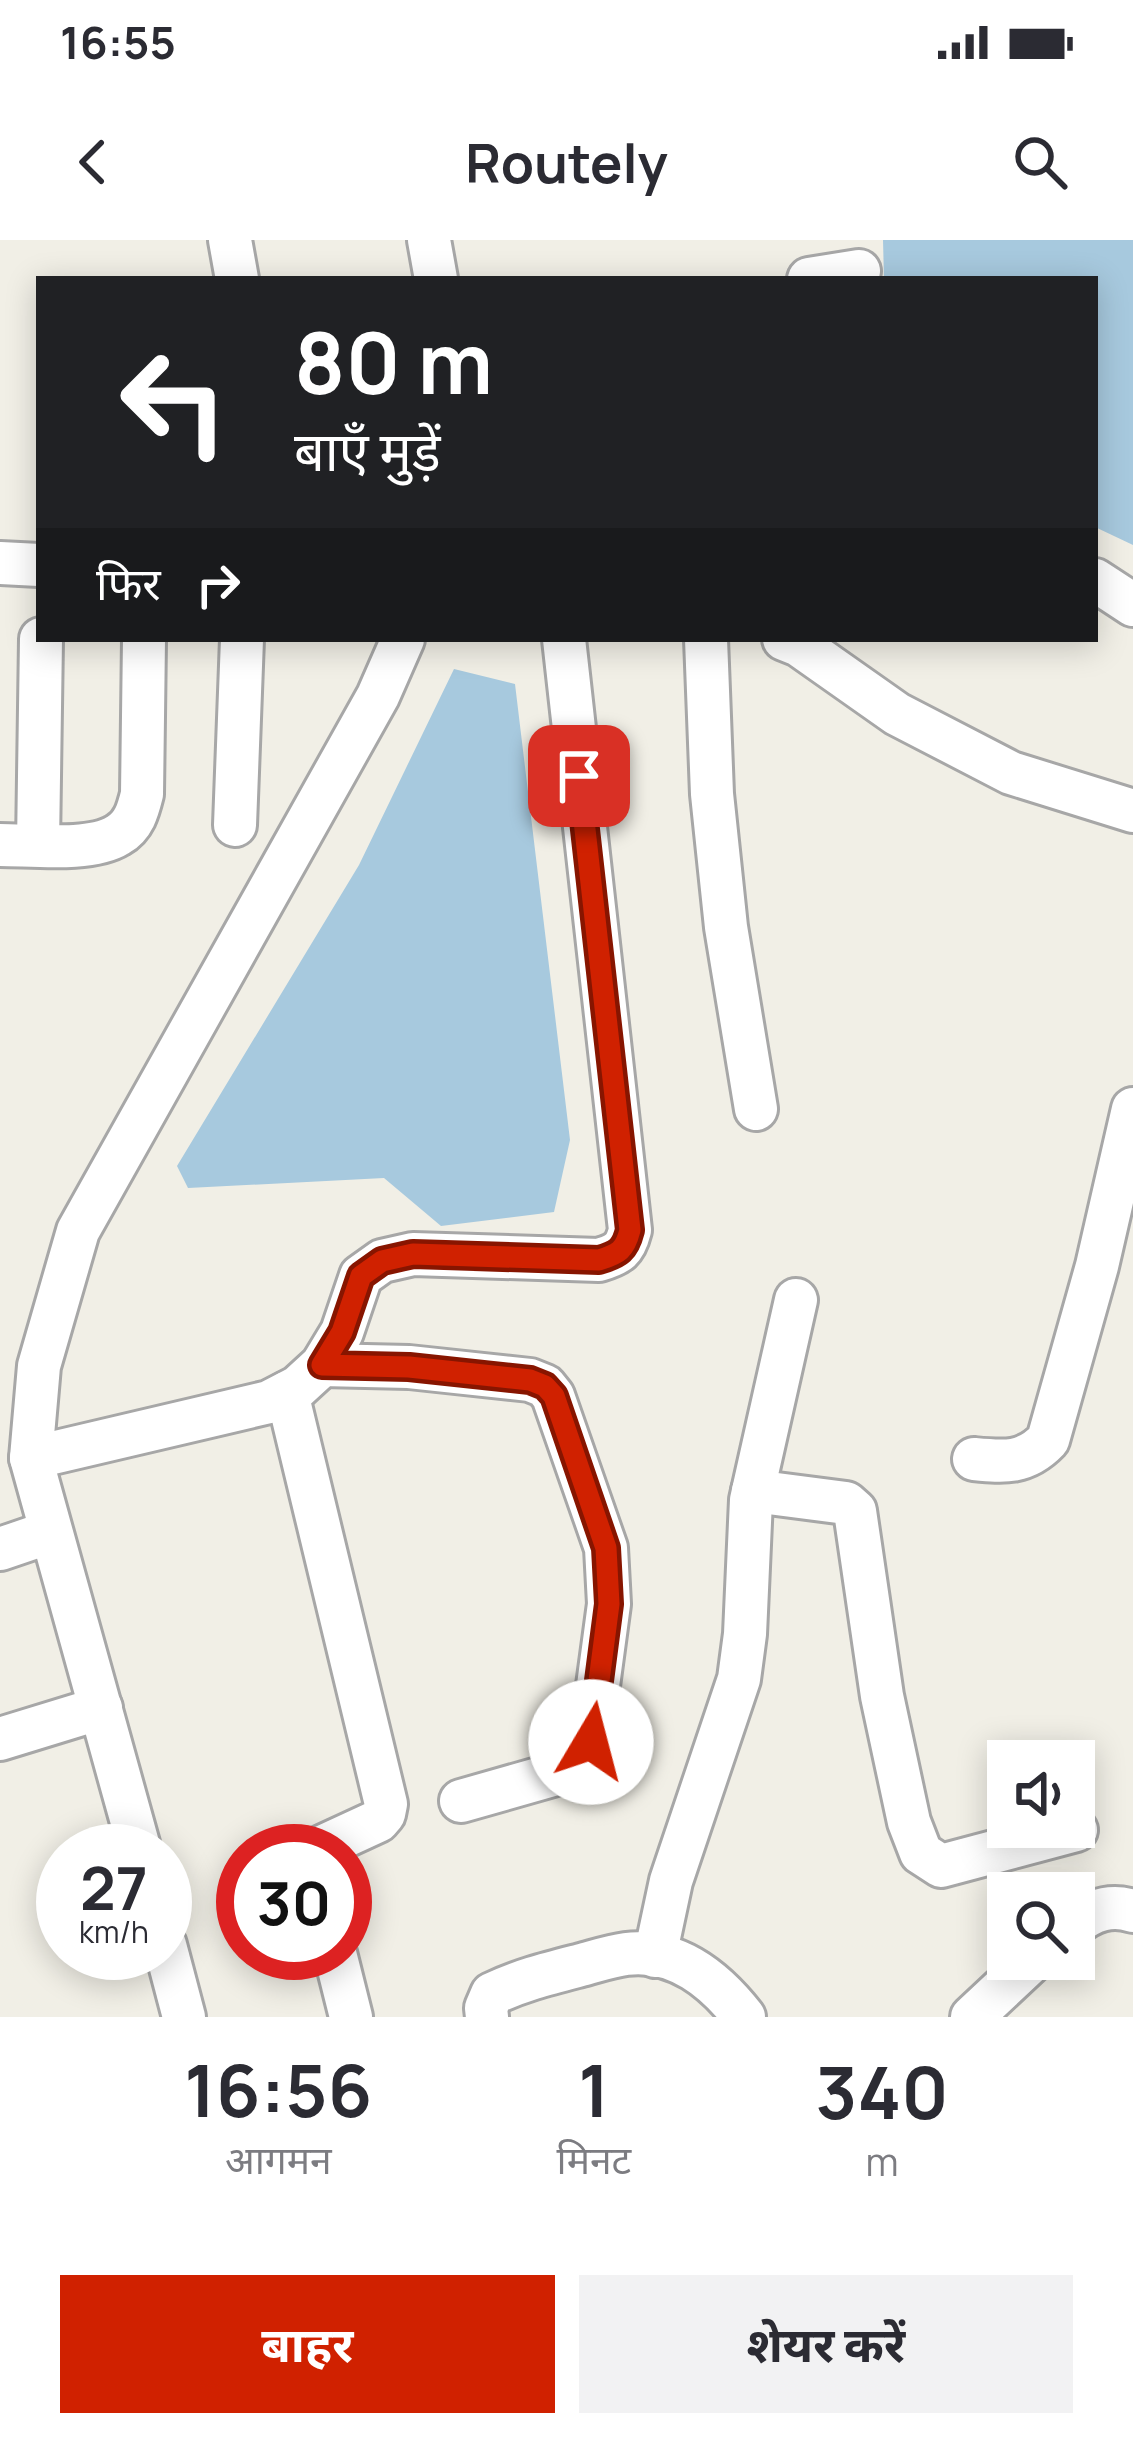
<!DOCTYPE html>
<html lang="hi">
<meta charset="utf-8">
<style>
:root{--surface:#fff;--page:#f2f2f3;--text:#2b2b33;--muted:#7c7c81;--accent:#d02100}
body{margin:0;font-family:Manrope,"Noto Sans Devanagari",sans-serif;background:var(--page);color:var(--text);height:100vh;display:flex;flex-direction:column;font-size:45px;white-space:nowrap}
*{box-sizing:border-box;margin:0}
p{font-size:39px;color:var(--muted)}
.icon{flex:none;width:66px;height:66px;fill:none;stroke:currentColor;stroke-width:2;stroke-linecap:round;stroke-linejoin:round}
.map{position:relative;height:1777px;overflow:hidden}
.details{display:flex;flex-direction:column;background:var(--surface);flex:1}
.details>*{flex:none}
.guide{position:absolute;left:36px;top:36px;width:1062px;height:366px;border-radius:0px;box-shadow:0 6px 30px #0003;background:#202124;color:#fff;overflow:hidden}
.fabs{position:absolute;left:987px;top:1500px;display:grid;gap:24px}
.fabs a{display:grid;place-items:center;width:108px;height:108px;border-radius:0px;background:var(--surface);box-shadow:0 6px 30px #0003;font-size:60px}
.speed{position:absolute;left:36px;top:1584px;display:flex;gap:24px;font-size:60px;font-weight:700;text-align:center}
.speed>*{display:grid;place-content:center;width:156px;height:156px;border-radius:50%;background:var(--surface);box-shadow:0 6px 30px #0003;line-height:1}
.speed small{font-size:30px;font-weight:400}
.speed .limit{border:18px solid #d22;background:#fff;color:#111}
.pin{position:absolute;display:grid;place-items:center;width:102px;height:102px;color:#fff;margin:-51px;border-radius:24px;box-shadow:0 6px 18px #0006}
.me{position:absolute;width:132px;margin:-66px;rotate:8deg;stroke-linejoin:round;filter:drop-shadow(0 0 9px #0008)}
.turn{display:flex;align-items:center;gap:42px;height:252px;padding:0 60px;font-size:54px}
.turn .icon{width:156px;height:156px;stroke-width:2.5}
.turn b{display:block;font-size:84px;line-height:102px}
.then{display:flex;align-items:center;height:114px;padding:0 60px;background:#0003;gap:24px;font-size:45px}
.eta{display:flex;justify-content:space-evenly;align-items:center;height:204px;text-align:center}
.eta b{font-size:72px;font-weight:700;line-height:84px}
.button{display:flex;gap:24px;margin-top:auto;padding:24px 60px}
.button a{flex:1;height:138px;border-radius:0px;background:var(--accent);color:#fff;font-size:48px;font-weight:700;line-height:138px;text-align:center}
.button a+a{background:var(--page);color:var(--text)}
.status{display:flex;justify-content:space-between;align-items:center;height:84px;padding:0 60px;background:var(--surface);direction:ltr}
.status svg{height:33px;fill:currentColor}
header{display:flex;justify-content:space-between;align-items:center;height:156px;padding:0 60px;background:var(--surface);font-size:54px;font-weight:700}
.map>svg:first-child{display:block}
</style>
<div class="status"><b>16:55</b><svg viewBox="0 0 49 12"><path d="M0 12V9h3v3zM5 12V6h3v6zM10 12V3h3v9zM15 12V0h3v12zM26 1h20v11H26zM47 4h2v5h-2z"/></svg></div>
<header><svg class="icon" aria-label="back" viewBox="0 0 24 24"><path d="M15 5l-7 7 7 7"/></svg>Routely<svg class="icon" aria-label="search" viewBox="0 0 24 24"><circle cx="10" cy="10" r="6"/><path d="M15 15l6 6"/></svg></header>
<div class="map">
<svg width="1133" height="1777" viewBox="0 0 1133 1777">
<rect width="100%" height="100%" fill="#f1efe6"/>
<g fill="#a7c9de">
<path d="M883,0h250v305l-38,-18v-248h-211z"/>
<path d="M454,429l61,15 55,456 -16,72 -113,14 -57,-48 -196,10 -11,-22 182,-301z"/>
</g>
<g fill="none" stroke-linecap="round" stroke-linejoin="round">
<defs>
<g id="minor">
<path d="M230,0l7,39"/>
<path d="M429,0l7,39"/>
<path d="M809,39l50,-8"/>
<path d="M0,323l39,2"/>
<path d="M1095,340l38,25"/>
<path d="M706,399l6,155 14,133 30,182"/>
<path d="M784,399l15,6 98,69 114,59 122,38"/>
<path d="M235,585l7,-186"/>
<path d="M0,605c32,0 91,7 118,-10 16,-9 20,-25 24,-41l2,-155"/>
<path d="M38,605l3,-206"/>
<path d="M322,1125l87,2 121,13 15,6 8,10 53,152 3,56 -21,156 -11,8 -116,33"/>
<path d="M287,1153l99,411 -2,10 -6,7 -65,30"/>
<path d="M31,1218l238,-56 29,-15 24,-22 20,-33 19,-56 21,-15 31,-7 186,6c20,-6 26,-10 31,-30l-66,-591"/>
<path d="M974,1219c31,3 51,5 74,-19l49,-174 36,-157"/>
<path d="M753,1251l93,12 9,8 27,185 27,126 12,31 20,13 135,-36"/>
<path d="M0,1309l50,-17"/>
<path d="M0,1499l101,-31"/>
<path d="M140,1611l-109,-393 8,-92 39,-135 300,-535 25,-57"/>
<path d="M1074,1685c18,-15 37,-21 59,-14"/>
<path d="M165,1705l19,72"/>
<path d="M335,1713l16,64"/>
<path d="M655,1716l16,-75 68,-202 6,-45 6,-134 45,-200"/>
<path d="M487,1777l-1,-9 6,-14c29,-14 58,-21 89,-29 15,-4 30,-9 45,-11 51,-6 89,26 118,63"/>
<path d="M972,1777l62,-58"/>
</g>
</defs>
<use href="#minor" stroke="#a7a7a7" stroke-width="48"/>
<use href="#minor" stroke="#fff" stroke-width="42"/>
</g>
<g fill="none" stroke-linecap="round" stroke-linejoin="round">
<defs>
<path id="route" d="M579,536l51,454c-5,20 -11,24 -31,30l-186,-6 -31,7 -21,15 -19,56 -20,33 87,2 121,13 15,6 9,10 52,152 3,56 -18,138"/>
</defs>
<use href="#route" stroke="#871500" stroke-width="30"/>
<use href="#route" stroke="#d02100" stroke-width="21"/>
</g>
</svg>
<div class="fabs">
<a><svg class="icon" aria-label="sound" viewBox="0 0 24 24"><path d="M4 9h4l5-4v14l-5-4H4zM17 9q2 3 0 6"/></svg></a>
<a><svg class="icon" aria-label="search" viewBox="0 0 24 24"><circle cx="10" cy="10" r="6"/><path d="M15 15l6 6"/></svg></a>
</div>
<div class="speed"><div>27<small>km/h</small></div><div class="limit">30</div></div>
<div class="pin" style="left:579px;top:536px;background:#d93025"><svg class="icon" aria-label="arrive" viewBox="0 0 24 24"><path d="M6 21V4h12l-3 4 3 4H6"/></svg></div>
<svg class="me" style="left:591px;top:1502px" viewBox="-20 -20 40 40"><circle r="19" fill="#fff"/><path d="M0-13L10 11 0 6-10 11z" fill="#d02100"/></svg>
<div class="guide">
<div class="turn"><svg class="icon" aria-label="left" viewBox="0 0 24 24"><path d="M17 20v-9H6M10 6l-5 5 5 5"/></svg><div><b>80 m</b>बाएँ मुड़ें</div></div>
<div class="then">फिर<svg class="icon" aria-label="right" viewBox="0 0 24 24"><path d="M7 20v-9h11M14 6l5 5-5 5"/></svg></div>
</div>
</div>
<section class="details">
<div class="eta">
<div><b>16:56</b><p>आगमन</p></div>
<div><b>1</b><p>मिनट</p></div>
<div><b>340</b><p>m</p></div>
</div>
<div class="button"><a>बाहर</a><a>शेयर करें</a></div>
</section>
